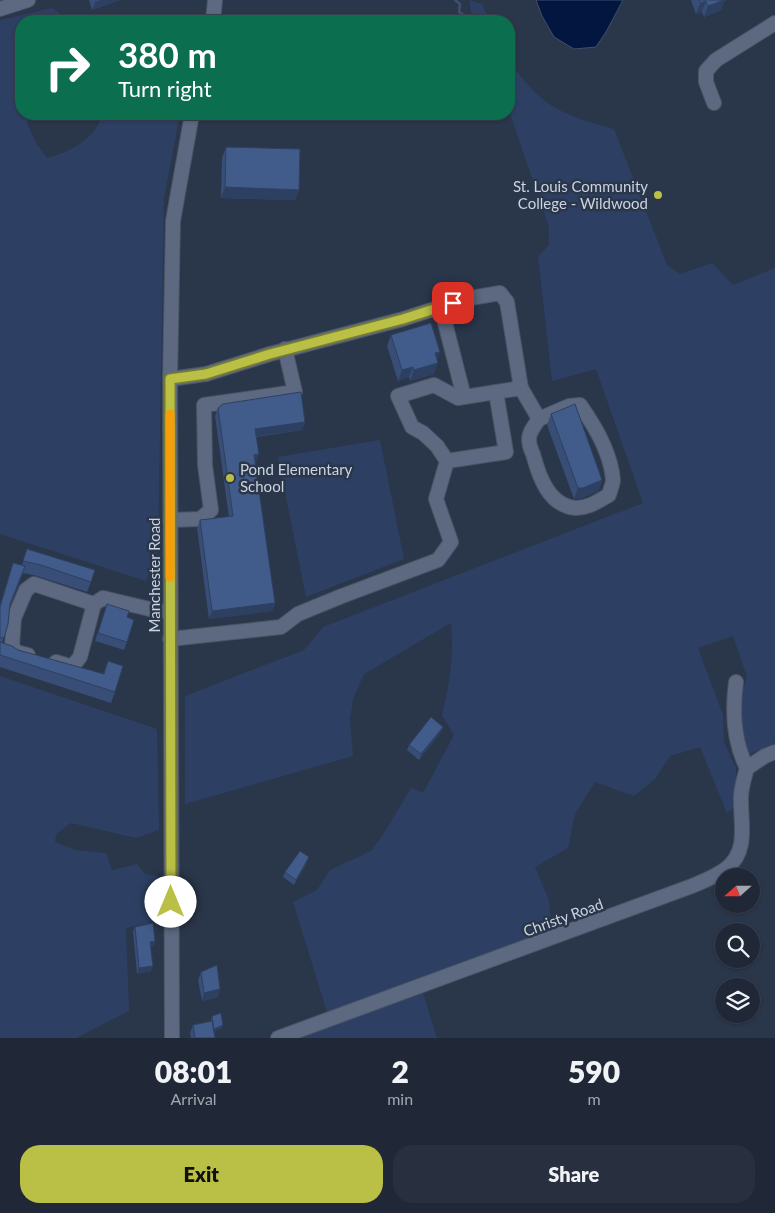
<!DOCTYPE html>
<style>
:root{--surface:#202838;--page:#283040;--text:#f1f3f6;--muted:#a2a6ae;--line:#3d4453;--accent:#bac045}
body{margin:0;font-family:Lato,sans-serif;background:var(--page);color:var(--text);height:100vh;display:flex;flex-direction:column;font-size:19px;white-space:nowrap}
*{box-sizing:border-box;margin:0}
p{font-size:16px;color:var(--muted)}
.icon{flex:none;width:28px;height:28px;fill:none;stroke:currentColor;stroke-width:2;stroke-linecap:round;stroke-linejoin:round}
.map{position:relative;height:1038px;overflow:hidden}
.sheet{display:flex;flex-direction:column;background:var(--surface);flex:1}
.sheet>*{flex:none}
.top-card{position:absolute;left:15px;top:15px;width:500px;height:105px;border-radius:20px;box-shadow:0 1px 4px #0004,0 0 0 1px var(--line);background:#0b6e4f;color:#fff;overflow:hidden}
.needle{width:32px;rotate:249deg}
.controls{position:absolute;left:715px;top:868px;display:grid;gap:10px}
.controls a{display:grid;place-items:center;width:45px;height:45px;border-radius:50%;background:var(--surface);box-shadow:0 1px 4px #0004,0 0 0 1px var(--line);font-size:25px}
.pin{position:absolute;display:grid;place-items:center;width:42px;height:42px;color:#fff;margin:-21px;border-radius:10px;box-shadow:0 2px 8px #0006}
.me{position:absolute;width:55px;margin:-28px;rotate:0deg;stroke-linejoin:round;filter:drop-shadow(0 0 4px #0008)}
.turn{display:flex;align-items:center;gap:18px;height:105px;padding:0 20px;font-size:22px}
.turn .icon{width:65px;height:65px;stroke-width:2.5}
.turn b{display:block;font-size:35px;line-height:42px}
.eta{display:flex;justify-content:space-evenly;align-items:center;height:85px;text-align:center}
.eta b{font-size:30px;font-weight:800;line-height:35px}
.primary-button{display:flex;gap:10px;margin-top:auto;padding:10px 20px}
.primary-button a{flex:1;height:58px;border-radius:20px;background:var(--accent);color:#111;font-size:20px;font-weight:800;line-height:58px;text-align:center}
.primary-button a+a{background:var(--page);color:var(--text)}
.map>svg:first-child{display:block}
</style>
<div class="map">
<svg width="775" height="1038" viewBox="0 0 775 1038">
<rect width="100%" height="100%" fill="#2a364a"/>
<g fill="#2d4064">
<path d="M469,0l13,4 7,17h-16z"/>
<path d="M52,8l12,8 2,5h-45v93h10l-4,9 9,20 11,15c25,-7 47,-18 56,-44h77l-16,84 -6,351 -12,32 -146,-47v-514z"/>
<path d="M509,61c11,15 22,29 36,40 16,13 49,23 69,28l53,136 13,9 32,-11 21,22 42,-17v475l-28,12 -7,-19 1,-41 6,-18 -14,-41 -35,12 25,67 1,27 12,26 -1,39 -8,6 -27,-66 -30,9 -15,23 -21,17 -39,-14 -20,32 -7,34 -33,19 14,33 3,34 -224,81 -35,-113 24,-12 13,-20 41,-19 13,-18 27,-45 12,5 31,-58 -12,-20c8,-35 12,-56 9,-92l-87,51 -11,25 -3,21 3,36 -168,48v-108l119,-46 19,-23 320,-124 -47,-134 -44,12 -14,-125 11,-11v-18l-40,-116z"/>
<path d="M380,440l24,119 -98,38 -28,-140z"/>
<path d="M0,676l157,53 2,101 -23,8 -65,-15 -15,11 -1,8 20,8 31,3 6,17 25,-6 8,10 13,2 1,31 -1,9 -9,7 -23,5 3,83 -53,27h-76z"/>
<path d="M423,993l14,45h-144z"/>
</g>
<path fill="#03163f" stroke="#3f4f6f" d="M536,0h87l-17,32 -10,15 -22,2 -20,-12 -12,-21z"/>
<g fill="none" stroke-linecap="round" stroke-linejoin="round">
<path stroke="#3f4f6f" stroke-width="2.5" d="M455,0l5,4 -1,8 11,6 6,-1"/>
<defs>
<g id="minor">
<path d="M0,9l28,-9"/>
<path d="M213,21l2,-21"/>
<path d="M714,103l-8,-21v-11l10,-11 59,-37"/>
<path d="M441,307l23,90"/>
<path d="M170,379l36,-5 64,-20 133,-35 62,-20 35,-6 7,9 14,86 -63,10 -24,-13 -36,11 14,31 11,6 14,13 10,15 -11,38 15,43 -13,18 -96,36 -44,18 -17,13 -111,12"/>
<path d="M521,388l18,31c-4,6 -10,13 -10,20 0,5 2,11 4,15 6,23 16,52 43,54 13,0 22,-7 33,-13 1,-5 4,-11 4,-15 -2,-27 -18,-54 -33,-75l-11,1 -30,13"/>
<path d="M447,461l59,-9 -10,-60"/>
<path d="M170,520l30,-1 11,-9 -6,-45 -1,-60 91,-13 -10,-43"/>
<path d="M28,655l-12,-3 -4,-6 2,-28 12,-28 8,-6 60,20"/>
<path d="M56,662l16,5 8,-10 14,-53 9,-6 55,13h12"/>
<path d="M736,682c-4,30 -3,59 11,86"/>
<path d="M172,1038l-2,-659 3,-158 19,-107"/>
<path d="M278,1038l414,-152c12,-5 25,-10 35,-18 21,-17 14,-43 14,-66 -1,-12 3,-23 6,-34l18,-12 10,-4"/>
</g>
</defs>
<use href="#minor" stroke="#4a5465" stroke-width="16"/>
<use href="#minor" stroke="#5c6980" stroke-width="14"/>
</g>
<g fill="#384e77">
<path d="M89,0h31l-28,10z"/>
<path d="M691,0h35l-2,2 -3,8 -17,7 -2,-5 -6,2z"/>
<path d="M226,147l73,43 -4,10 -74,-2 1,-40z"/>
<path d="M391,335l46,24 -3,15 -24,7 -1,-4 -11,4 -11,-35z"/>
<path d="M218,408l87,14 -3,8 -45,7 -1,25 -1,1 20,140 -3,8 -63,8 -12,-91 3,-8 29,-3 -14,-101z"/>
<path d="M551,414l51,66 -4,11 -18,8h-6l-27,-74z"/>
<path d="M27,549l64,33 -4,10 -50,-16 -14,-3 -13,33 -2,18 -6,19 16,7 85,24 5,-13 7,31 -4,11 -111,-36v-62l13,-42 9,2z"/>
<path d="M107,604l20,38 -3,8 -29,-9z"/>
<path d="M443,727l-2,5 -22,28 -12,-10 2,-5z"/>
<path d="M307,863l-13,22 -11,-8 2,-5z"/>
<path d="M135,927l20,14 -2,5 -2,1v24l-14,3 -4,-42z"/>
<path d="M201,972l17,25 -16,4 -4,-21z"/>
<path d="M212,1016l10,12 -8,3 1,7h-24l-1,-5 3,-8 18,-4v-2z"/>
</g>
<g fill="#2e4061">
<path d="M101,0h19l-28,10 3,-8z"/>
<path d="M720,0h6l-2,2 -3,8 -17,7 4,-11z"/>
<path d="M706,1l-4,11 -6,2 4,-11z"/>
<path d="M225,187l74,3 -4,10 -74,-2z"/>
<path d="M440,352l-4,10 -1,-9z"/>
<path d="M438,363l-4,11 -24,7 4,-11z"/>
<path d="M413,367l-4,10 -11,4 4,-11z"/>
<path d="M305,422l-3,8 -49,7 2,-8z"/>
<path d="M259,454l-3,8 -5,1 3,-8z"/>
<path d="M602,480l-4,11 -18,8h-6l4,-11z"/>
<path d="M275,603l-3,8 -63,8 3,-8z"/>
<path d="M443,727l-2,5 -22,28 2,-6z"/>
<path d="M309,857l-2,6 -13,22 2,-5z"/>
<path d="M155,941l-2,5 -5,1 2,-5z"/>
<path d="M153,966l-2,5 -14,3 2,-6z"/>
<path d="M220,989l-2,8 -16,4 2,-8z"/>
<path d="M223,1025l-1,3 -9,3 1,-2z"/>
</g>
<g fill="#415b8a" stroke="#2e4061">
<path d="M699,0h25l-16,6 -2,-5 -6,2z"/>
<path d="M226,147l74,2 -1,41 -74,-3z"/>
<path d="M431,323l9,29 -5,1 3,10 -24,7 -1,-3 -11,3 -11,-35z"/>
<path d="M301,392l4,30 -50,7 4,25 -5,1 21,148 -63,8 -12,-91 33,-4 -15,-108 5,-4z"/>
<path d="M575,404l27,76 -19,8h-5l-27,-74z"/>
<path d="M27,549l68,21 -4,12 -50,-17 -18,-4z"/>
<path d="M13,563l12,3 -15,38 -2,20 -4,14 -4,-1v-30z"/>
<path d="M107,604l22,7 -2,6 7,3 -7,22 -29,-9z"/>
<path d="M0,642l12,4 6,4 86,24 4,-13 15,5 -8,26 -115,-37z"/>
<path d="M431,717l12,10 -22,27 -12,-9z"/>
<path d="M300,851l9,6 -13,23 -11,-8z"/>
<path d="M153,923l2,18 -5,1 3,24 -14,2 -4,-41z"/>
<path d="M217,965l3,24 -16,4 -3,-21z"/>
<path d="M221,1013l2,12 -9,4 -2,-13z"/>
<path d="M212,1021l3,17h-20l-2,-13z"/>
</g>
<g fill="none" stroke-linecap="round" stroke-linejoin="round">
<defs>
<path id="route" d="M171,902l-1,-523 36,-5 64,-20 133,-35 50,-16"/>
</defs>
<use href="#route" stroke="#797d2d" stroke-width="12"/>
<use href="#route" stroke="#bac045" stroke-width="9"/>
<path stroke="#f59e0b" stroke-width="9" d="M170,414v163"/>
</g>
<g fill="#bac045" stroke="#2a364a" stroke-width="2">
<circle cx="658" cy="195" r="5"/>
<circle cx="230" cy="478" r="5"/>
</g>
<g text-anchor="middle" dominant-baseline="central" stroke-width="5" stroke-linejoin="round" paint-order="stroke">
<g font-size="15" fill="#cbd3e0" stroke="#2a364a" text-anchor="end">
<text x="648" y="186">St. Louis Community<tspan x="648" dy="17">College - Wildwood</tspan></text>
<text x="240" y="469" text-anchor="start">Pond Elementary<tspan x="240" dy="17">School</tspan></text>
</g>
<g font-size="15" fill="#cbd3e0" stroke="#2a364a">
<text transform="translate(154 575) rotate(-90)">Manchester Road</text>
<text transform="translate(563 917) rotate(-20)">Christy Road</text>
</g>
</g>
</svg>
<div class="controls">
<a><svg class="needle" viewBox="-14 -14 28 28"><path d="M0-13l5 13h-10z" fill="#e53935"/><path d="M0 13l5-13h-10z" fill="#a2a6ae"/></svg></a>
<a><svg class="icon" aria-label="search" viewBox="0 0 24 24"><circle cx="10" cy="10" r="6"/><path d="M15 15l6 6"/></svg></a>
<a><svg class="icon" aria-label="layers" viewBox="0 0 24 24"><path d="M12 4l9 5-9 5-9-5zM3 14l9 5 9-5"/></svg></a>
</div>
<div class="pin" style="left:453px;top:303px;background:#d93025"><svg class="icon" aria-label="arrive" viewBox="0 0 24 24"><path d="M6 21V4h12l-3 4 3 4H6"/></svg></div>
<svg class="me" style="left:171px;top:902px" viewBox="-20 -20 40 40"><circle r="19" fill="#fff"/><path d="M0-13L10 11 0 6-10 11z" fill="#bac045"/></svg>
<div class="top-card">
<div class="turn"><svg class="icon" aria-label="right" viewBox="0 0 24 24"><path d="M7 20v-9h11M14 6l5 5-5 5"/></svg><div><b>380 m</b>Turn right</div></div>
</div>
</div>
<section class="sheet">
<div class="eta">
<div><b>08:01</b><p>Arrival</p></div>
<div><b>2</b><p>min</p></div>
<div><b>590</b><p>m</p></div>
</div>
<div class="primary-button"><a>Exit</a><a>Share</a></div>
</section>
